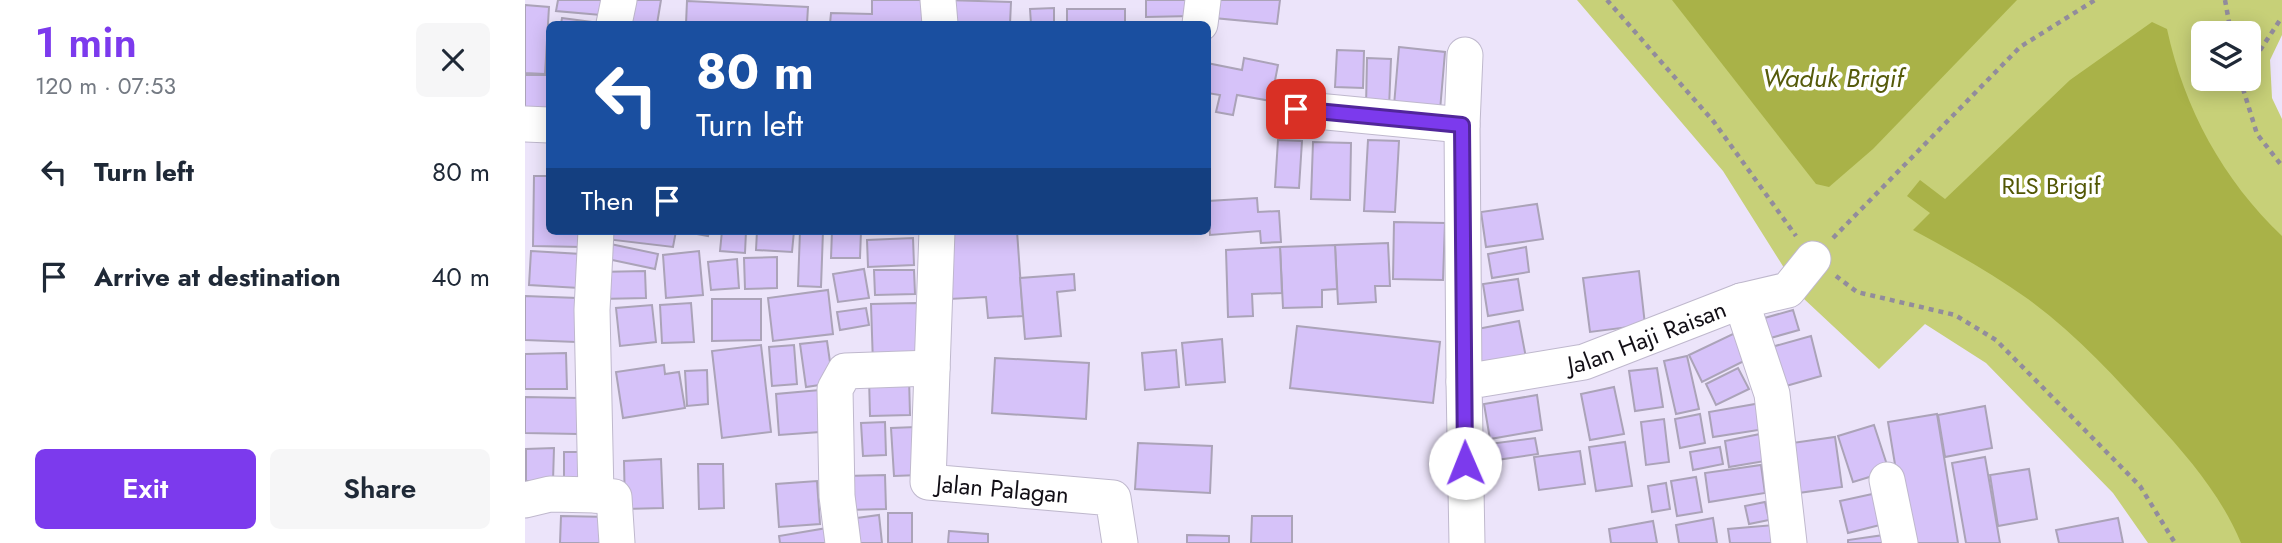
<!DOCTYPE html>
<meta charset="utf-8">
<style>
:root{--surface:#fff;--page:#f6f6f7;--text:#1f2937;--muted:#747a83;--accent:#7c3aed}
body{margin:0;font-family:Jost,sans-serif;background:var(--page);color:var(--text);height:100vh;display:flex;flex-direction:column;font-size:26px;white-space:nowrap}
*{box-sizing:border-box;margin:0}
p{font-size:23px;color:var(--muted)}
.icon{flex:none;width:38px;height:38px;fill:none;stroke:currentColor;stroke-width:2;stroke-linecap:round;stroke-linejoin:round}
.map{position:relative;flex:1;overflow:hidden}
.drawer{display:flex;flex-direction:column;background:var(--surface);width:525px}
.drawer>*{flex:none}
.hud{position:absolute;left:21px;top:21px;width:665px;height:214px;border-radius:10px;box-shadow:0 4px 18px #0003;background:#1a4fa0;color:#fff;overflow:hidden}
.tools{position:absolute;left:1666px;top:21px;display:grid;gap:14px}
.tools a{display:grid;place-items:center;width:70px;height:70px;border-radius:10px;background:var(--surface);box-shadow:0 4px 18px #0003;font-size:35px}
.pin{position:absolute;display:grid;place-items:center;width:60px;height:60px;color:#fff;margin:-30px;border-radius:14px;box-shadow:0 4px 10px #0006}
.me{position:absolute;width:77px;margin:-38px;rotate:359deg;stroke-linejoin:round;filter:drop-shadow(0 0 5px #0008)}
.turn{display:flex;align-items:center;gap:24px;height:147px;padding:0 35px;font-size:32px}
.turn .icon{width:91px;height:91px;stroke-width:2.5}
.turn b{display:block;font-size:49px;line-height:60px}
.then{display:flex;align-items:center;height:66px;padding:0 35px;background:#0003;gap:14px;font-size:26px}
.round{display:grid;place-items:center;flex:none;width:74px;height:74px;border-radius:10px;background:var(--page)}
.summary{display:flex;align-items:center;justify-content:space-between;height:119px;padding:0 35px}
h1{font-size:42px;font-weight:600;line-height:52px;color:var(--accent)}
.primary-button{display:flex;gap:14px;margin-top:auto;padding:14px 35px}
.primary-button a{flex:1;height:80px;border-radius:10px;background:var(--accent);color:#fff;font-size:28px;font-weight:600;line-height:80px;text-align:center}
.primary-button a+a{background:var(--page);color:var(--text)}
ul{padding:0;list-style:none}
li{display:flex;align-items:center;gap:21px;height:105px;padding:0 35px}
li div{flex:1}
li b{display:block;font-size:26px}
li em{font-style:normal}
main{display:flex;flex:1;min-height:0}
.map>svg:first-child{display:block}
</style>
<main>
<section class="drawer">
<div class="summary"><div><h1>1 min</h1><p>120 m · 07:53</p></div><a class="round"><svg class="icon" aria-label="close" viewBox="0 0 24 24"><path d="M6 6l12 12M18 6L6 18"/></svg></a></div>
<ul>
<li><svg class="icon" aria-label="left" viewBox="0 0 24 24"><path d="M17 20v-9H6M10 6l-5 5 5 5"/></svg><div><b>Turn left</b></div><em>80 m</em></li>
<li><svg class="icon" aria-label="arrive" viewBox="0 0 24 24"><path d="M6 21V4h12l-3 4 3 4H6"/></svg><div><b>Arrive at destination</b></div><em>40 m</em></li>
</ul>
<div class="primary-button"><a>Exit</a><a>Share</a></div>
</section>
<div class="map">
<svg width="1757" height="543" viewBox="0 0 1757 543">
<rect width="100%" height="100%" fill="#ece4fa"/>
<path fill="#c7d078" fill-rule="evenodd" d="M1052,0h705v35l-12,25 2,38 10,21v424h-134l-35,-50 -127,-130 -61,-39 -46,45 -76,-71 -80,-127zM1678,33h46v46h-46z"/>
<g fill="#a9b248">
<path d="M1147,0h345l-144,149 -44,38 -13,-3z"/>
<path d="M1627,22l15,7c17,79 56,151 115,207v307h-41c-19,-46 -52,-85 -86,-122 -39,-43 -79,-87 -127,-122 -37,-26 -76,-48 -115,-69l17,-17 -23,-17 13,-16 25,19 125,-119z"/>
</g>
<g fill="#d6c2f9" stroke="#aba3b8" stroke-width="2">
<path d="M33,0h56l-2,16 -56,-5z"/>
<path d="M105,0h31l-4,24h-31z"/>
<path d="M347,0h54v24h-96l1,-11 41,1z"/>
<path d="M421,0l65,2 -1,22h-64z"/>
<path d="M621,0h46v16l-46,1z"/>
<path d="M691,0h64l-3,24 -63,-6z"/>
<path d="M162,1l121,6 -1,17h-121z"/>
<path d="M0,5l24,2 -4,67 -20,-1z"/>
<path d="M529,8v16h-23l-1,-15z"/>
<rect x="542" y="9" width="58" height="15"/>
<path d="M37,18l45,6h-46z"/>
<path d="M874,47l46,5 -6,70 -46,-5z"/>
<path d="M812,50l27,1 -1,37 -28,-1z"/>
<path d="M719,58l34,7 -7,36 -34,-6 -4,20 -17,-3 4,-17 -13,-2v-30l35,7z"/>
<path d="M842,58l24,1 -2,49 -23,-1z"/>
<rect x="0" y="75" width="24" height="43"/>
<path d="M753,140l24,1 -3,47 -24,-1z"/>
<path d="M843,140l31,1 -4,71 -31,-1z"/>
<path d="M788,142l38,1 -1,57 -39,-1z"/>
<path d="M9,176h15v55h33v16l-49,-1z"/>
<path d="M732,198l1,14 21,-1 2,31 -20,1 -1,-12 -50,4 -2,-34z"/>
<path d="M1012,204l6,35 -57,8 -5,-35z"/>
<path d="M869,222l51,1 -2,57 -50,-1z"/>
<path d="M73,231h78l-3,16 -76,-9z"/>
<path d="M156,231h28l-1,5z"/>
<path d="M197,231h24l-1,22 -25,-2z"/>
<path d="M232,231h37l-2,21 -36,-2z"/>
<path d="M275,231h23l-2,56 -23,-1z"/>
<path d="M307,231h29l-1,27h-29z"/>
<path d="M341,231h57l-57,2z"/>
<path d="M419,231h73l6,85 -35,2 -2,-21 -37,2z"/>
<path d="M388,238l1,27 -46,2 -1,-27z"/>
<path d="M76,242l57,12 -3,15 -57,-12z"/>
<path d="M863,243l2,43h-15l1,16 -38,2 -3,-59z"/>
<path d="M810,245l2,44 -15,1v17l-39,1 -3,-61z"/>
<path d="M755,247l2,46 -30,1 1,22 -25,1 -2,-67z"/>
<path d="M1001,247l3,25 -37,6 -4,-24z"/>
<path d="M6,251l50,3 -2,34 -50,-3z"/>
<path d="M174,251l4,44 -37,3 -3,-43z"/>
<path d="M252,257v31l-32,1 -1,-31z"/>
<path d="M212,259l2,29 -28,2 -3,-28z"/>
<path d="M339,269l5,29 -31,4 -5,-28z"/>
<path d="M349,270h40l1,24 -40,1z"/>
<path d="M120,271l1,27 -47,1 -1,-27z"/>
<path d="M1114,271l6,54 -55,7 -7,-54z"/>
<path d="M549,274l1,16 -18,2 4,44 -36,3 -5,-61z"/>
<path d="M993,279l5,31 -35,6 -5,-32z"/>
<path d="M303,290l5,44 -60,7 -5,-43z"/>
<path d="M0,296l52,2 -1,44 -51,-2z"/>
<path d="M187,299h49v41l-49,1z"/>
<path d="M166,303l3,39 -32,1 -2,-38z"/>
<path d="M392,303l1,59 -45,2 -2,-60z"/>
<path d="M127,305l4,37 -36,4 -4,-38z"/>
<path d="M341,308l3,17 -29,5 -3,-18z"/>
<path d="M1268,310l6,20 -32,9 -6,-20z"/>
<path d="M994,321l8,42 -47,9 -8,-42z"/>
<path d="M772,326l143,16 -7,61 -143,-15z"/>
<path d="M1210,333l13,26 -46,23 -13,-27z"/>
<path d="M1286,336l10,40 -42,12 -11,-40z"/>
<path d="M697,339l3,43 -39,3 -4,-42z"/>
<path d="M302,341l6,42 -27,4 -6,-43z"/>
<path d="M236,345l10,87 -49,6 -10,-87z"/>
<path d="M269,345l3,39 -25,2 -3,-39z"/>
<path d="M651,350l3,37 -34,3 -3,-37z"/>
<path d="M41,353l1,36h-42v-35z"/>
<path d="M1162,356l12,53 -23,5 -12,-53z"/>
<path d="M470,358l94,5 -3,56 -94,-6z"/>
<path d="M139,365l1,9 14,-2 6,36 -62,10 -7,-46z"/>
<path d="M1132,368l6,39 -28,4 -6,-40z"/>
<path d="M1213,368l11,21 -33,16 -10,-21z"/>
<path d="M182,370l1,34 -21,2 -2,-35z"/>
<path d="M384,377l1,38 -40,1 -1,-38z"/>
<path d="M1089,387l10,47 -34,6 -9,-46z"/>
<path d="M306,389l3,42 -55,4 -3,-41z"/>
<path d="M1012,395l5,35 -52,9 -6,-35z"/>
<path d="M0,397l54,1 -1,36 -53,-1z"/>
<path d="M1236,403l4,26 -52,8 -4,-25z"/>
<path d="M1460,406l7,42 -47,9 -7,-42z"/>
<path d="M1175,414l5,29 -25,5 -5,-29z"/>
<path d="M1412,414l21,129h-50l-20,-121z"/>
<path d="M1139,419l5,43 -23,3 -5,-43z"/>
<path d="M360,422l1,33 -23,1 -2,-33z"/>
<path d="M1349,425l15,46 -36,11 -15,-46z"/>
<path d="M391,427l3,48 -25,1 -3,-48z"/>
<path d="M1235,434l5,27 -36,6 -4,-26z"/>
<path d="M1310,437l7,50 -51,7 -6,-50z"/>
<path d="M1010,438l3,16 -55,8 -2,-17z"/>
<path d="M1100,442l7,44 -36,5 -7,-44z"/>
<path d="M613,443l74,3 -2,47 -75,-4z"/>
<path d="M1195,447l3,17 -30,6 -3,-18z"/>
<path d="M29,448l-1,33h-27v-32z"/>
<path d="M1055,451l5,33 -46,6 -5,-33z"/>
<path d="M39,452h22l1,30h-23z"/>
<path d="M1460,457l15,86h-34l-14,-80z"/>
<path d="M136,459l2,49 -38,1 -1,-48z"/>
<path d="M173,464h25l1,44 -25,1z"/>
<path d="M1236,465l4,28 -56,9 -4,-29z"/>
<path d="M1504,469l8,50 -39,7 -8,-51z"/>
<path d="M360,475l1,34 -40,1v-34z"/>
<path d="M1171,477l6,35 -25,4 -6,-35z"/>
<path d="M292,481l3,43 -41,3 -3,-43z"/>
<path d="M1141,483l4,26 -18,3 -4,-26z"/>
<path d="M1352,493l7,31 -36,9 -8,-32z"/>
<path d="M1240,502l4,18 -20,4 -4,-18z"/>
<rect x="363" y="513" width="24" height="30"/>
<path d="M354,515l3,28h-30l-3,-24z"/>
<path d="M36,516l48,1 -1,26h-48z"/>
<path d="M727,516h40v27h-41z"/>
<path d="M1188,518l4,25h-38l-3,-18z"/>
<path d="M1593,518l5,25h-64l-3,-13z"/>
<path d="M1128,521l4,22h-46l-2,-14z"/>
<path d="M1249,525l2,18h-46l-2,-14z"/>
<path d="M302,528l3,15h-50l-1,-7z"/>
<path d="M424,531l39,3v9h-40z"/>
<path d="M662,535l42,1v7h-42z"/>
<path d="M1359,535l1,8h-37v-3z"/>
</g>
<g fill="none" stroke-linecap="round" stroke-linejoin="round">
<defs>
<g id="minor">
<path d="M413,0l2,24"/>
<path d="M89,24l5,-24"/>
<path d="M675,24l3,-24"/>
<path d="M771,109l166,16"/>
<path d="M0,124l24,1"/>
<path d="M71,231l-4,79 4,185 18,2 3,46"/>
<path id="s1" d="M412,231l-9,251 185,16 7,45"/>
<path d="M1216,301l31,93 17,149"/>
<path d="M939,382l-2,-257 3,-70"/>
<path d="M1362,480l13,63"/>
<path d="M0,500l25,-6 46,1"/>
<path d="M318,543l-6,-47 -2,-107 10,-18 87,-3"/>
<path id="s2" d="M942,543l-3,-161 120,-20 157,-61 47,-11 25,-31"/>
</g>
</defs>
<use href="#minor" stroke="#bfb8cd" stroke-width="37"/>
<g stroke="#928c9c" stroke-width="4.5" stroke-dasharray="5 5" stroke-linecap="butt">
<path d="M1082,0l107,122 82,114"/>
<path d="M1700,0l6,33"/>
<path d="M1724,67l33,-50"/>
<path d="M1715,79l17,55 25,32"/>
<path d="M1308,238l187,-191 75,-47"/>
<path d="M1311,276l21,16 98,23 41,25 144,146 35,57"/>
</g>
<use href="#minor" stroke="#fff" stroke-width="35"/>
</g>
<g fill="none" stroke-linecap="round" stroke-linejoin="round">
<defs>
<path id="route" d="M771,109l166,16 3,338"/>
</defs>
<use href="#route" stroke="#51269a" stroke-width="18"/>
<use href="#route" stroke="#7c3aed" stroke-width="12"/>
</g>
<g text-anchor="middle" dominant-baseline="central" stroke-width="7" stroke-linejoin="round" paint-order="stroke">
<g font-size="24" fill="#525704" stroke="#fff">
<text x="1526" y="185">RLS Brigif</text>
</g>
<g font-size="24" fill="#120f16" stroke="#fff">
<text stroke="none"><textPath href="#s2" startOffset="350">Jalan Haji Raisan</textPath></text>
<text stroke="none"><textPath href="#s1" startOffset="326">Jalan Palagan</textPath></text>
</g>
<g font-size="26" font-style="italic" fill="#565b0b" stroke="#fff">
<text x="1308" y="78">Waduk Brigif</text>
</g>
</g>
</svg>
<div class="tools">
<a><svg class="icon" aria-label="layers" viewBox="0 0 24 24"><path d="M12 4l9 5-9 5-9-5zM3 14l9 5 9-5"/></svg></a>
</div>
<div class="pin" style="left:771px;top:109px;background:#d93025"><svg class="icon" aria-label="arrive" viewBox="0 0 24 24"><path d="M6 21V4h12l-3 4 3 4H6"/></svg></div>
<svg class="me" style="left:940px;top:463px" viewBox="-20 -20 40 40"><circle r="19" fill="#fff"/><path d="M0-13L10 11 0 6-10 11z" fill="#7c3aed"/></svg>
<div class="hud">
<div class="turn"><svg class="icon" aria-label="left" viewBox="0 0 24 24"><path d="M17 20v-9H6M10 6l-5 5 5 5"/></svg><div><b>80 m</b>Turn left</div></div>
<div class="then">Then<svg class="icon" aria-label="arrive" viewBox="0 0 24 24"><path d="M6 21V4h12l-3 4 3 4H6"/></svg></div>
</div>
</div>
</main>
